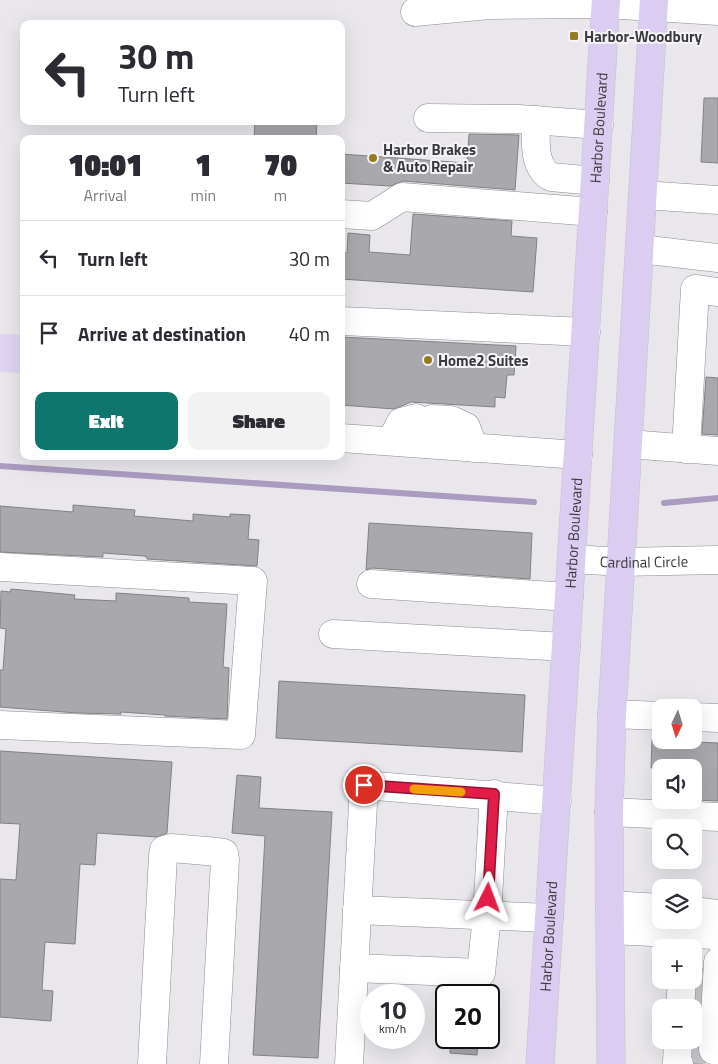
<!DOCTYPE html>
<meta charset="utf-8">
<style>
:root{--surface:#fff;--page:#f2f2f3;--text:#2b2b33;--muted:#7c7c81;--line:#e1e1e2;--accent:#0f766e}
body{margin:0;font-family:"Titillium Web",sans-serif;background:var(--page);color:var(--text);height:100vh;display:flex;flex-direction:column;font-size:19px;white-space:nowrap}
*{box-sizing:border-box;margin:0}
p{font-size:16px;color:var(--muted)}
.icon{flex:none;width:28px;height:28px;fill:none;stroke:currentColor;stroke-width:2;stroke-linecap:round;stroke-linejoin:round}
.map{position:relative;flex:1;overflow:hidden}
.sheet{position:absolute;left:20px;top:135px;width:325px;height:325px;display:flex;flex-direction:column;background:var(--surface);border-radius:10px;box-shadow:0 5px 20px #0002}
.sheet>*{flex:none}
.guide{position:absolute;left:20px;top:20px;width:325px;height:105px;border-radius:10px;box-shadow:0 5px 20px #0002;background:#fff;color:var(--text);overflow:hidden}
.needle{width:32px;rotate:184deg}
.tools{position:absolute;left:652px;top:699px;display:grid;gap:10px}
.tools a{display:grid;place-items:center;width:50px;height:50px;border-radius:10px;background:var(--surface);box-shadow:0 5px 20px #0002;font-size:25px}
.speed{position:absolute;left:360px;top:984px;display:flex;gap:10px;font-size:25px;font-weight:700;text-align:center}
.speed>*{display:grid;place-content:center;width:65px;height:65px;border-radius:50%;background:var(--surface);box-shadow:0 5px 20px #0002;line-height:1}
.speed small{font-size:12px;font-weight:400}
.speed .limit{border:2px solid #111;border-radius:8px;background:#fff;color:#111}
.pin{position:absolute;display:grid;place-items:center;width:42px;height:42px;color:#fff;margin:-21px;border:2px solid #fff;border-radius:50%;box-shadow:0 1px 5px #0007}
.me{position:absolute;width:55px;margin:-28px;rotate:3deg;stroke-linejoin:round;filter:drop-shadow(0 0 4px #0008)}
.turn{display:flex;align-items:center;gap:18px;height:105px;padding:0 15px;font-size:22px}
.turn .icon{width:65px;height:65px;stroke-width:2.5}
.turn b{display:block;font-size:35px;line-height:42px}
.eta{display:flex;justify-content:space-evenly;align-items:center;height:85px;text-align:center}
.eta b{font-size:30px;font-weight:800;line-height:35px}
.button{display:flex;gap:10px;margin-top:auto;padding:10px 15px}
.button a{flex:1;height:58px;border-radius:10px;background:var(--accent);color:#fff;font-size:20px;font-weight:800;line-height:58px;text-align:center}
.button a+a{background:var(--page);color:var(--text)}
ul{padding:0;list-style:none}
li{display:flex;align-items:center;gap:15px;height:75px;padding:0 15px;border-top:1px solid var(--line)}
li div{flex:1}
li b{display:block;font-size:19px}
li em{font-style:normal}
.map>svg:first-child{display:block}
</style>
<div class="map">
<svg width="718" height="1064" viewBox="0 0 718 1064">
<rect width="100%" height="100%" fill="#e9e7ec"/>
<path fill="#ded4f1" d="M0,334l24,1v38l-24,-1z"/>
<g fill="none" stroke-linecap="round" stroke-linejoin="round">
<g stroke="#aa9cc1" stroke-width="6">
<path d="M0,466l534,36"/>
<path d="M664,503l54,-5"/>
</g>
</g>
<g fill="#a9a8ac" stroke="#828185">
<path d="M704,98h14v65l-17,-1z"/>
<path d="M255,121h62l-1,18h-62z"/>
<path d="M469,134l50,1 -4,55 -112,-9 -13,5 -49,-3v-29l126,9z"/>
<path d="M413,214l99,7 -1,15 26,2 -4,54 -192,-13v-26h6l1,-20 22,2 -1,17 41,3z"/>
<path d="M341,337l175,9 -2,29h-7l-2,23 -10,-1v10l-84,-5 -17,7 -53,-4z"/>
<path d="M706,377l12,1v57l-16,-1z"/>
<path d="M73,505l62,5 -1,6 59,5v-7l37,3v-3l20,1 -2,24 11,1 -2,26 -110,-7v-2l-3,-1 -41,-3v4l-103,-5v-46l73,6z"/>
<path d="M369,523l163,10 -2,46 -158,-11 -6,2z"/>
<path d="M11,589l64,6 -1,4 42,2v-8l73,5v4l38,2 -4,63 6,1 -2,51 -62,-3v-1l-44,-3v2l-44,-1 -77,-6v-37h3l3,-41 -6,-1 1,-37 9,1z"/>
<path d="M279,681l246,14 -3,57 -246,-14z"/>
<path d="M652,740l66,3v58l-24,-1v-32h-43z"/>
<path d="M0,751l172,11 -5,71 -10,4 -60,-4 -2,32 -15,-1 -5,80 -30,-2 -3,48 11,1 -2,30 -51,-4v-138l16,1 4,-56 -20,-1z"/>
<path d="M237,775l24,2 -2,31 73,4 -14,246 -65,-3 12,-219 -33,-3z"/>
<path d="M694,968h8l-3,51h-5l4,-38z"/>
<path d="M451,1038h27l-1,17 -27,-2z"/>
<path d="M694,1040h4l1,16 6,8h-11z"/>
</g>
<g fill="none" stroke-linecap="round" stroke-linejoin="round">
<g stroke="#c6c4c9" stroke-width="28" stroke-dasharray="28 14" stroke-linecap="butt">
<path d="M688,991l21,1"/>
<path d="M694,1017l14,1"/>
<path d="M685,1049l21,1"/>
</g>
<defs>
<g id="minor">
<path d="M415,12l74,-7 117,-1 112,7"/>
<path d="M428,118l91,1 80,6"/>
<path d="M536,120c0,18 -4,46 15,57l44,4"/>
<path d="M643,195l75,5"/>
<path d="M341,214l31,2 30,-19 191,15"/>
<path d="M640,249l78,9"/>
<path d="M341,321l245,11"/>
<path d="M432,419l19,1 15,7 8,21"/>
<path d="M341,438l237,17"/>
<path d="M391,441l10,-19 15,-4"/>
<path d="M629,444l89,7"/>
<path d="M686,449l9,-160 23,3"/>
<path id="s1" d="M572,559l50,3 96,-2"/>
<path d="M0,567l253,14 -12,154 -241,-10"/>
<path d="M371,584l198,13"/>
<path d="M333,634l233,13"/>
<path d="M612,714l49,2"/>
<path d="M694,717l24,1"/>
<path d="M609,812l109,5"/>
<path d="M610,905l51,3"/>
<path d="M357,910l192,8"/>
<path d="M694,911l24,3"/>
<path d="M611,930l102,5 5,3"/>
<path d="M718,962l-5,88 5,1"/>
<path d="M354,968l127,5 6,-57 7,-122"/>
<path d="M680,1008l2,-28"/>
<path d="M678,1040l-1,22 2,2"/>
<path d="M152,1064l11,-208 1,-6 7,-2 47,4 6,1 1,7 -11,204"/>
<path d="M349,1064l15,-279 193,16"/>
</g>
<g id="major">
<path id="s2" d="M540,1064l66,-1064"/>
<path d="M611,1064l-2,-252 3,-98 42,-714"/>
</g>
</defs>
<use href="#minor" stroke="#8c8b8f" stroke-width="29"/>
<use href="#major" stroke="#c4c4c4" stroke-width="29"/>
<use href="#minor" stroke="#fff" stroke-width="28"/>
<use href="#major" stroke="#dbccf2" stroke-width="28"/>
</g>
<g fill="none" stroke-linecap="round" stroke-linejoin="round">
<defs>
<path id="route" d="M364,785l130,9 -6,104"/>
</defs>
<use href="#route" stroke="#92132f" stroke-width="12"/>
<use href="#route" stroke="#e11d48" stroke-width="9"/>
<path stroke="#f59e0b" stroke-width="9" d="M414,789l47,3"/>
</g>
<g fill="#947a21" stroke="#f6f4f9" stroke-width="2">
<rect x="569" y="31" width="10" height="10" rx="2.5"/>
<circle cx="373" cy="158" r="5"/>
<circle cx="428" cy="360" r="5"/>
</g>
<g text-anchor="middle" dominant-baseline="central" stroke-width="4" stroke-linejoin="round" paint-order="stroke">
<g font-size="15" font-weight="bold" fill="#3a393b" stroke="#f6f4f9" text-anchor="start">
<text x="584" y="36">Harbor-Woodbury</text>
<text x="383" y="149">Harbor Brakes<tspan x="383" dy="17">&amp; Auto Repair</tspan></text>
<text x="438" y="360">Home2 Suites</text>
</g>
<g font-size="15" fill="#3a393b" stroke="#f6f4f9">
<text stroke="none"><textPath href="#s2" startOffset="938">Harbor Boulevard</textPath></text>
<text stroke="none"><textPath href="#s2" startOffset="532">Harbor Boulevard</textPath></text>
<text stroke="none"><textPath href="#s1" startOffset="72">Cardinal Circle</textPath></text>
<text stroke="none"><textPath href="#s2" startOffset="128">Harbor Boulevard</textPath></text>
</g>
</g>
</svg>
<div class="tools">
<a><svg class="needle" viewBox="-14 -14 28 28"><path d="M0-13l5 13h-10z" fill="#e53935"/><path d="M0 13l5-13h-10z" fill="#7c7c81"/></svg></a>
<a><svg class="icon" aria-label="sound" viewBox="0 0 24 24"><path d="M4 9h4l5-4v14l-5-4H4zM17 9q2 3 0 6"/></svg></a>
<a><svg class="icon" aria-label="search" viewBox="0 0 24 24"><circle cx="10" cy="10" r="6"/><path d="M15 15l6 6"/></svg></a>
<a><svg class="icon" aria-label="layers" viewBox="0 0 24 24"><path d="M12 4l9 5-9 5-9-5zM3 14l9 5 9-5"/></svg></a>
<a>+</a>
<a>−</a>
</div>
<div class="speed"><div>10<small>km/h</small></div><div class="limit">20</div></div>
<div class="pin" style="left:364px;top:785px;background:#d93025"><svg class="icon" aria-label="arrive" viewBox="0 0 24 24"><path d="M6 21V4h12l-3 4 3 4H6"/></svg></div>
<svg class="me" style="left:488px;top:898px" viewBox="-20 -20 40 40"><path d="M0-17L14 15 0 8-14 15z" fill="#e11d48" stroke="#fff" stroke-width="4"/></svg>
<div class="guide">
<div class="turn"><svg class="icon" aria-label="left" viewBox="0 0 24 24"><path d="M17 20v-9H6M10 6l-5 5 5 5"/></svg><div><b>30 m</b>Turn left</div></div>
</div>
<section class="sheet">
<div class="eta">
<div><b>10:01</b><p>Arrival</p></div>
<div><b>1</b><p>min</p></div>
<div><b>70</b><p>m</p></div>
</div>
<ul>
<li><svg class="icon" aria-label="left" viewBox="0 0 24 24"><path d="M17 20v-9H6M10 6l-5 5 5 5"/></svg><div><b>Turn left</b></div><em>30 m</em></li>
<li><svg class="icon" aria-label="arrive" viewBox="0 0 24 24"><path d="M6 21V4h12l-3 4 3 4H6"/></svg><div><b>Arrive at destination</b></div><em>40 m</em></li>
</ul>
<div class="button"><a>Exit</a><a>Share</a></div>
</section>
</div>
